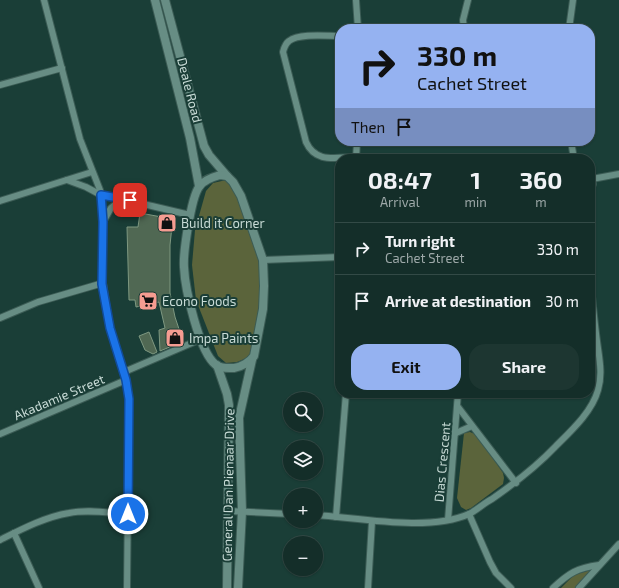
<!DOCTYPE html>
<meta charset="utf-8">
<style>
:root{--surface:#142e29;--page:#1d3631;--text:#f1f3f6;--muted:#9da8a8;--line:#334a46;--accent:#95b2f1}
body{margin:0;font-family:"Exo 2",sans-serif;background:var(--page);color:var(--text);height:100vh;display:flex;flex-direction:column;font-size:15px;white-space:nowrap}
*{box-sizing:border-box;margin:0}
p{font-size:13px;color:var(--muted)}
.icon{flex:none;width:22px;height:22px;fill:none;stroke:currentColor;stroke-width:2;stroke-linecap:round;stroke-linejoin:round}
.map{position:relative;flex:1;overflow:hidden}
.details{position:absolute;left:335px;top:154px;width:260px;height:244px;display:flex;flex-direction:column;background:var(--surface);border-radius:16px;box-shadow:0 1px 3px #0004,0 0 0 1px var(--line)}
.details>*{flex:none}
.banner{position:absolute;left:335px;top:24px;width:260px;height:122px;border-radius:16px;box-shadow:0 1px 3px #0004,0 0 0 1px var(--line);background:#95b2f1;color:#111;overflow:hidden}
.buttons{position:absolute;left:283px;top:392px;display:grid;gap:8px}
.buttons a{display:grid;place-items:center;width:40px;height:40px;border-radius:50%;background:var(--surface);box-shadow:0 1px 3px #0004,0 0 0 1px var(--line);font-size:20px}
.pin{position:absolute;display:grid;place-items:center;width:34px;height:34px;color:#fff;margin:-17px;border-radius:8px;box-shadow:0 2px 6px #0006}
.me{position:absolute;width:44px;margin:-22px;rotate:0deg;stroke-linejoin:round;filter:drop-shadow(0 0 3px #0008)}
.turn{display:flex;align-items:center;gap:14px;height:84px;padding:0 16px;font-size:18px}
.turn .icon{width:52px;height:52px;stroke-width:2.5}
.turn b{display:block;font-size:28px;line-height:34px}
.then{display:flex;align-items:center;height:38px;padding:0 16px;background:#0003;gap:8px;font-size:15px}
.eta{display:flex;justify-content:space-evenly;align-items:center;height:68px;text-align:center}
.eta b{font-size:24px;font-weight:700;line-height:28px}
.primary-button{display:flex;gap:8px;margin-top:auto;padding:8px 16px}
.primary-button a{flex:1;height:46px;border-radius:16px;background:var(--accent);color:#111;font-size:16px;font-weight:700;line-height:46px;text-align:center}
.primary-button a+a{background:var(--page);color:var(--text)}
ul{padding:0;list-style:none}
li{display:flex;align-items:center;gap:12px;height:52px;padding:0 16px;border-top:1px solid var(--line)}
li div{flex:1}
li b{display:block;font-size:15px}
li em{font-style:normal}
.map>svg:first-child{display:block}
</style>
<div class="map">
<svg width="619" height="588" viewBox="0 0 619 588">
<rect width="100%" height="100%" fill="#1a3e37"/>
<g fill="#5b643b">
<path d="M226,180l11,8 26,86 -7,72 -7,11 -12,5 -11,1 -8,-7 -22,-56 -4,-35 3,-35 11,-39 7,-8z"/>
<path d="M470,432l7,3 26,38 1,5 -1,6 -32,24 -5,2 -5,-3 -4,-9 7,-65z"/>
<path d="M587,571h4l-14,17h-16l13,-13z"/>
</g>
<g fill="#506853" stroke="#7e9881">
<path d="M140,213l27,5 5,8 -2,19v48l5,24 6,18 -4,9 -17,7 -1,-21 6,-2 -6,-26 -23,5 -1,-7h-6l-2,-73h11z"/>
<path d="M149,332l8,20 -4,2 -8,-4 -6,-14z"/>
</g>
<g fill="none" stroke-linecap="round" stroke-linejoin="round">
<defs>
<g id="minor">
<path d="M44,0l36,139 20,51 3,32v61l7,45 16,52 3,19 -2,189"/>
<path d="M356,0l2,29"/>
<path d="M464,29l-1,-9 5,-20"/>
<path d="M569,29l4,-29"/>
<path d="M340,36c-13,0 -41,-3 -51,5 -4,3 -5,7 -6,11l23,90c10,22 30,15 50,15"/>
<path d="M0,85l62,-17"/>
<path d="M571,141l3,18"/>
<path d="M356,159l1,-18"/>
<path d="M592,179l27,-5"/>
<path d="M67,180l19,7 15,8 21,4 68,16"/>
<path d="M590,191l3,-7 -2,-7"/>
<path d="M0,201l92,-29"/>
<path d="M103,222l8,-14 11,-9"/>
<path d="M263,260l77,-3"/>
<path d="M0,318l38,-16 65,-19"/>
<path d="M124,372l77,-33"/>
<path d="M458,407l58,76"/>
<path d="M456,433l16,-7"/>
<path d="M0,434l126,-54"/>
<path d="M228,511l62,3"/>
<path d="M469,514l21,48 6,11 15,15"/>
<path d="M316,515c43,3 113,17 153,-1 8,-4 15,-11 23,-15 23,-16 43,-31 63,-52 16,-16 37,-35 43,-57 5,-16 1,-33 -1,-49 -3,-22 -5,-44 -7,-66"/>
<path d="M336,517l10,-124"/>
<path d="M448,520l10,-127"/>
<path d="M14,533l25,55"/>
<path d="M0,540c22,-11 45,-23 69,-27 19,-4 40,0 59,1"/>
<path d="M368,588l4,-67"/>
<path d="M553,588c16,-15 24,-20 46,-23"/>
<path d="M579,588l40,-44"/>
</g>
<g id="tertiary">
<path d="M155,0l35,138 9,48"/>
<path d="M165,0l39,146 5,9 18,21"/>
<path d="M220,175l7,1 6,6 8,14 22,64 1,26 -1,23 -9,47c-4,6 -13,11 -20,12 -6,0 -12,1 -18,-3 -17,-13 -31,-76 -32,-98 -1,-14 7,-69 15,-80 4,-7 14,-10 21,-12z"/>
<path d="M217,365l10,29 2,11 -2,183"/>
<path d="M238,588l4,-77 -3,-93 13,-58"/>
</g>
</defs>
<use href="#minor" stroke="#3c5c55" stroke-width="8"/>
<use href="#tertiary" stroke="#3c5c55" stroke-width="10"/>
<use href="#minor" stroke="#678d84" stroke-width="6"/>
<use href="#tertiary" stroke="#678d84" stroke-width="8"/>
</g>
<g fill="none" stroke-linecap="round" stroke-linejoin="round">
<defs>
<path id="route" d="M128,514l1,-115 -3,-19 -16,-52 -8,-44 1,-62 -2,-27 29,5"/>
</defs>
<use href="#route" stroke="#114b97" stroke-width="10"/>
<use href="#route" stroke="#1a73e8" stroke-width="7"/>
</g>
<defs>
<symbol id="shop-square" viewBox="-11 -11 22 22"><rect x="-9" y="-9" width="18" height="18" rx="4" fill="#f59c91" stroke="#1a3e37"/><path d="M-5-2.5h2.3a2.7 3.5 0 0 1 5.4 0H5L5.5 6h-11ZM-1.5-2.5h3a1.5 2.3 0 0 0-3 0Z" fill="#111"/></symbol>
<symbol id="supermarket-square" viewBox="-11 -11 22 22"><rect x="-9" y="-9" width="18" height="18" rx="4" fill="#f59c91" stroke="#1a3e37"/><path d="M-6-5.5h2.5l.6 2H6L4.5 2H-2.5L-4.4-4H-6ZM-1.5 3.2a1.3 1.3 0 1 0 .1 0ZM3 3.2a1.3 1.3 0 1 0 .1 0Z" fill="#111"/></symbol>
</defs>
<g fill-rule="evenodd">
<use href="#shop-square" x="156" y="212" width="22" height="22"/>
<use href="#supermarket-square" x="137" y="290" width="22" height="22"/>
<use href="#shop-square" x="164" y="327" width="22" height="22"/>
</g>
<g text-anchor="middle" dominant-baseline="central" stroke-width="4" stroke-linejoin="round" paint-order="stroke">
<g font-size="13" fill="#c8dbd6" stroke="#1a3e37">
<text transform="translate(190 90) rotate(76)">Deale Road</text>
<text transform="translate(59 397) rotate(-23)">Akadamie Street</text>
<text transform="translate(442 462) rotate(-85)">Dias Crescent</text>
<text transform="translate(228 485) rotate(-89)">General Dan Pienaar Drive</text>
</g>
<g font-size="13" fill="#c8dbd6" stroke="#1a3e37" text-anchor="start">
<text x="181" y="223">Build it Corner</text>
<text x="162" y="301">Econo Foods</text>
<text x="189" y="338">Impa Paints</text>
</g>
</g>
</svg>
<div class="buttons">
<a><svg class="icon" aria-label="search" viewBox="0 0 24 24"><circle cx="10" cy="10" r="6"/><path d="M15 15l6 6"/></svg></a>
<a><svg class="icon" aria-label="layers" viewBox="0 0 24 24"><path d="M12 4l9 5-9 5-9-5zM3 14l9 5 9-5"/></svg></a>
<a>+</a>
<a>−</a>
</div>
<div class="pin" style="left:130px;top:200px;background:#d93025"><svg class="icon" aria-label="arrive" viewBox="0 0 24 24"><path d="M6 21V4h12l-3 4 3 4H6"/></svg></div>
<svg class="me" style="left:128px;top:514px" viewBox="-20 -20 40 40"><circle r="17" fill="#1a73e8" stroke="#fff" stroke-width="3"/><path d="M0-11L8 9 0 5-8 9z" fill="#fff"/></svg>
<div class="banner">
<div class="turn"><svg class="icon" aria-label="right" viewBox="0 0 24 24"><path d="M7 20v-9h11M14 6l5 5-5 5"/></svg><div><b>330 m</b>Cachet Street</div></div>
<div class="then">Then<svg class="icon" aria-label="arrive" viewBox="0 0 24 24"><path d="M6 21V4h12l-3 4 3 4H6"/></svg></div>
</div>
<section class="details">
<div class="eta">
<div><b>08:47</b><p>Arrival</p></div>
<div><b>1</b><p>min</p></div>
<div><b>360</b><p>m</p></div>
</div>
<ul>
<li><svg class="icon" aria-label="right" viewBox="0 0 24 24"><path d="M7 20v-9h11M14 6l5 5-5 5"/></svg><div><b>Turn right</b><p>Cachet Street</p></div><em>330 m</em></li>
<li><svg class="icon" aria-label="arrive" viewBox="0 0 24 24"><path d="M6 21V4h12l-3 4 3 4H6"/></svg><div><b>Arrive at destination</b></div><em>30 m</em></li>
</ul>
<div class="primary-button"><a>Exit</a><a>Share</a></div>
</section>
</div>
